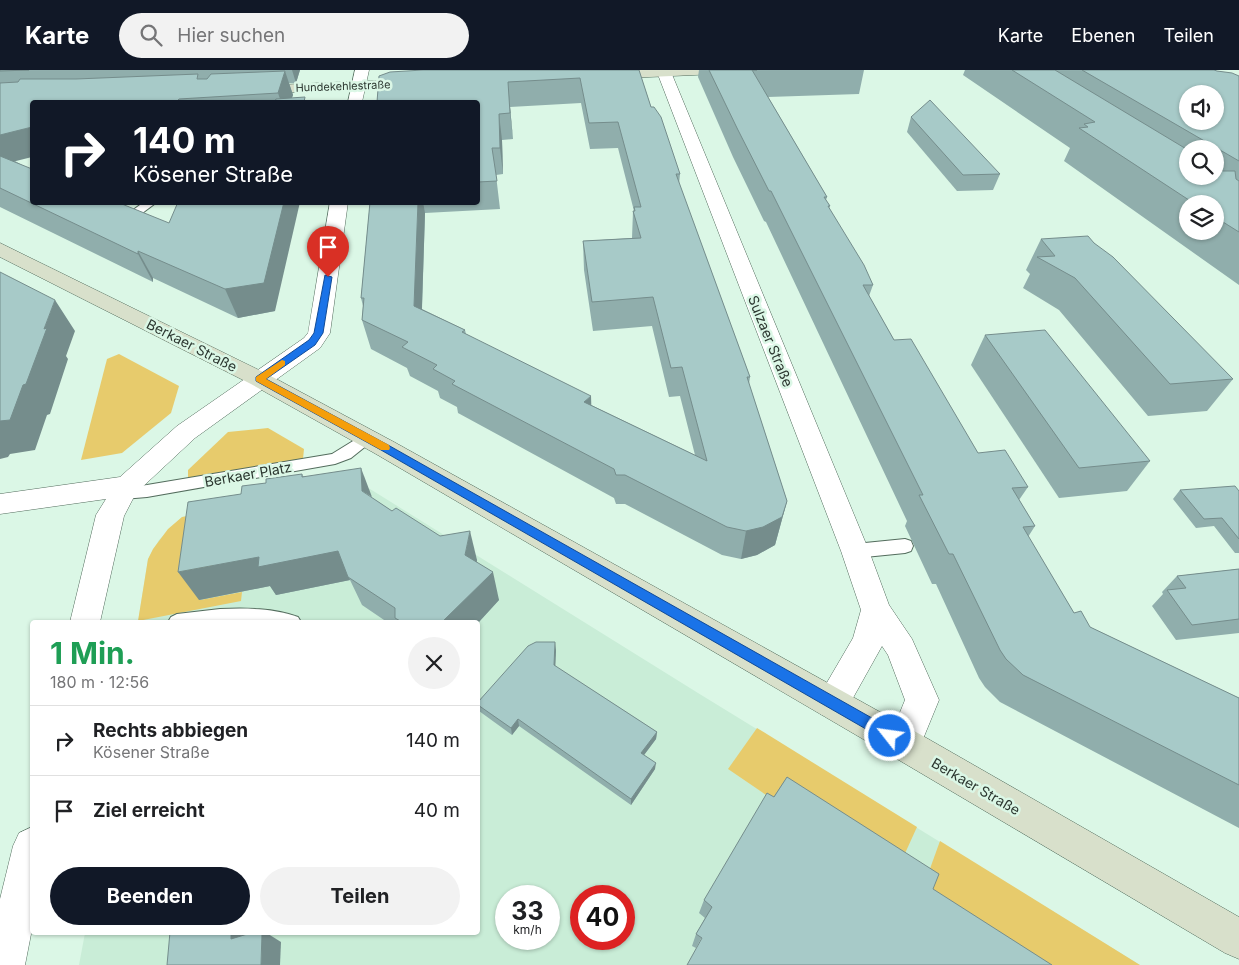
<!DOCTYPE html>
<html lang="de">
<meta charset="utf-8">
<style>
:root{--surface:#fff;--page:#f2f2f2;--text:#202124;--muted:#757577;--line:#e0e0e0;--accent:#111827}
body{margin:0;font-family:Inter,sans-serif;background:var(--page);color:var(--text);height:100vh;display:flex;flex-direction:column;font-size:19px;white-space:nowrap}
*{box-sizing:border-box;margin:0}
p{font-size:16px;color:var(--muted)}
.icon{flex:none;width:28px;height:28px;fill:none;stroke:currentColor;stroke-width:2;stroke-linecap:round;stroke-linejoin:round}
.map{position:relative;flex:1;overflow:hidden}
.panel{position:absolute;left:30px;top:550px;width:450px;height:315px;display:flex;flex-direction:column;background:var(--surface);border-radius:5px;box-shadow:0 1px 4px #0004}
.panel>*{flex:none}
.top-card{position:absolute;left:30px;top:30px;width:450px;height:105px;border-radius:5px;box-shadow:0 1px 4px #0004;background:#111827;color:#fff;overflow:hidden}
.controls{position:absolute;left:1179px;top:15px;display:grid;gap:10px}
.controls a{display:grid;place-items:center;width:45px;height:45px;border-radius:50%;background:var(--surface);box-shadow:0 1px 4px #0004;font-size:25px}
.speed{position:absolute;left:495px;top:815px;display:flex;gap:10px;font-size:25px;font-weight:700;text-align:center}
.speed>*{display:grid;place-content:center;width:65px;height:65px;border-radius:50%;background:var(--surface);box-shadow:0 1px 4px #0004;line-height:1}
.speed small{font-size:12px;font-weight:400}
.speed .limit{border:8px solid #d22;background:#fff;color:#111}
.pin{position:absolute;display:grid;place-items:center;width:42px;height:42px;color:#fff;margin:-51px -21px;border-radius:50% 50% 50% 0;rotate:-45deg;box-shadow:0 0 5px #0007}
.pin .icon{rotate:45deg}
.me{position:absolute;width:55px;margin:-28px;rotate:300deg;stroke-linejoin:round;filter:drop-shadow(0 0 4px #0008)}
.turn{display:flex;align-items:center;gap:18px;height:105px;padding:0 20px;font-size:22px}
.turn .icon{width:65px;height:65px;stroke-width:2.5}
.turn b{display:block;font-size:35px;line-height:42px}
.round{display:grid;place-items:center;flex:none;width:52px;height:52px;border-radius:26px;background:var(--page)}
.overview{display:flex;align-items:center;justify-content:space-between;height:85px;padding:0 20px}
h1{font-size:30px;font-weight:700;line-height:38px;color:#1e9e55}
.primary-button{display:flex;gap:10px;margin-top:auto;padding:10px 20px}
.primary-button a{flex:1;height:58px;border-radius:30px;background:var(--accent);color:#fff;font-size:20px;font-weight:700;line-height:58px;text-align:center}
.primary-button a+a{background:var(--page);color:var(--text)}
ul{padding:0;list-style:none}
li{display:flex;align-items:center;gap:15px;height:70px;padding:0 20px;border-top:1px solid var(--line)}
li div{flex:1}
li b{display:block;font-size:19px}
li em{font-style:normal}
header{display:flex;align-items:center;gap:30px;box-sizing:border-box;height:70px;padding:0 25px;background:var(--accent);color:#fff}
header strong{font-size:24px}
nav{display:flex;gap:28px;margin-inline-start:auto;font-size:18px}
.search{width:350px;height:45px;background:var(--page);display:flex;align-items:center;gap:12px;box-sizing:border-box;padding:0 18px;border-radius:28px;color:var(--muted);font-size:19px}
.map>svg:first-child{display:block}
</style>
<header>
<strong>Karte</strong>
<div class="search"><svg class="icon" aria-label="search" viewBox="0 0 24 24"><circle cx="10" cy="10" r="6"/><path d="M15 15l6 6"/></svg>Hier suchen</div>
<nav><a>Karte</a><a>Ebenen</a><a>Teilen</a></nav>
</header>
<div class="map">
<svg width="1239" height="895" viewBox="0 0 1239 895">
<rect width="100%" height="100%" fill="#dbf7e6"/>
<path fill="#c9edd7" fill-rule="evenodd" d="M362,414l336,209 442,272h-1061l6,-32 393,-1v-310h-340l10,-63 11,-19 23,-23zM506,826h43v43h-43zM581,826h43v43h-43z"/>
<g fill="#e7cb6c">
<path d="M119,284l60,32 -8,27 -49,40 -41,7 26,-101z"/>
<path d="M268,358l36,21 -1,10 -115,20v-9l40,-38z"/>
<path d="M259,433l-59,97 42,-8 -1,9 -103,20 10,-62 5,-10 15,-20 14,-12z"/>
<path d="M757,658l160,99 -20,44 -122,-70 -47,-32z"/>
<path d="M940,771l200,124h-127l-90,-77z"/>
</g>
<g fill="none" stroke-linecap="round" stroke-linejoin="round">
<defs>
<g id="lane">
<path d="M144,132h13l-20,15h-8l-1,-2 1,-2z"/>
<path d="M366,363l5,1 2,4 -2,4 -20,16 -16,6 -188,33 -24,2 -6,-2 -2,-4 2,-4 30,-4 185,-31z"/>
<path d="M905,469l6,2 2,5 -2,5 -6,2 -50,5 -6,-2 -2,-5 2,-5 6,-2z"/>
<path d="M220,539c26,-1 54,-1 78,8l3,5h-133l3,-5 6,-3z"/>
</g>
<g id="street">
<path d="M355,0h14l-7,32h-14z"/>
<path d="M658,0h12l1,2 198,479 20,54 23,34 27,61 -23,56 -12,4 -12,-4 -5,-12 18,-44 -17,-45 -6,-9 -38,68 -12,4 -12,-4 -5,-11 38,-65 8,-28 -20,-59 -184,-479z"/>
<path d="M330,132h18l-18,131 -10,15 -125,90 -59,55 -12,23 -24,106h-30l26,-107 10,-16 -106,15v-20l120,-17 57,-51 127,-88 4,-5z"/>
<path d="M32,757v102l-7,36h-25v-66l13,-53 6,-13z"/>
</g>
<g id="secondary">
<path d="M622,0h102l-7,4 -113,5 -7,-4 7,-4z"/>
<path d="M416,9l5,1 2,3 -2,3 -167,8 -5,-1 -2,-3 2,-3 5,-1z"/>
<path d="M0,173l267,131 127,68 522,290 323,185v42l-14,-6 -333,-197 -516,-302 -125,-70 -251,-127z"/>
</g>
</defs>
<use href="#lane" stroke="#536c5d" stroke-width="2"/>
<use href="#street" stroke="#536c5d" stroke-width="1"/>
<use href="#secondary" stroke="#536c5d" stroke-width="1"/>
<use href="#lane" fill="#fff" fill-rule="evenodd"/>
<use href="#street" fill="#fff" fill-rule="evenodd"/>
<use href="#secondary" fill="#d8e0cb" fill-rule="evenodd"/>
</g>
<g fill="#90aeac" fill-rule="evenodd">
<path d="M0,0h300l-4,13h-7l4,12 -1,3 15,4h-275l-17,59 260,150 -37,7 -85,-40v4l-153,-75z"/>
<path d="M423,0h216l12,37 29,67 -1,10 71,193 -1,7 38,117 -12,44 -18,10 -16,4 -19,-4 -97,-51h-9l-2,-6 -156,-85 -1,-6 -17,-9 -2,-7 -28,-15 -3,-8 -36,-19 -9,-29 1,-14 -2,-8 9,-96h108v-100zM581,33l9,46 28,-1 16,63h-1l-1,27 -49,3 1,29 9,61 59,-5 17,71 11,-1 15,59 -104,-50 -125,-71 -1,-4 -43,-21 3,-96 75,-4 -4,-34 7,-1 -1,-34 11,-1 -3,-32z"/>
<path d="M699,0h165l-5,24 -91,3 59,100 -1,3 4,6 -1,2 44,77 -4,11 25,44 84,113 50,34 -9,13 16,26 -7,11 46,76 16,14 149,71v130l-239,-126 -15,-15 -6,-9 -43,-94h-4l-27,-58 2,-5 -141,-299 -2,-1 -31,-64 -35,-80z"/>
<path d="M965,0h249l3,1 22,5v209l-175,-124 6,-13 -107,-73zM1188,79h27v27h-27zM1188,134h27v27h-27z"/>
<path d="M911,47l89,57 -7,16 -36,1 -50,-59z"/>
<path d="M1041,169l53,4 139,136 -26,32 -59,5 -89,-106 -36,-22 7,-14 -4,-4z"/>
<path d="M985,265l165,126 -23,30 -68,7 -88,-133z"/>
<path d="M302,404l1,2 69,22 20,13 85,49v2l22,38 -21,23 -91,-1 -25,-17 -12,-25 -74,15 -6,-9 -71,14 42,-106 25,-11z"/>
<path d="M1180,420l59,1v62h-4l-21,-27 -18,2 -23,-29z"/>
<path d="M1239,499v64l-63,7 -24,-34 11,-12 -1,-2 15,-16z"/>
<path d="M556,580l-1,16 102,66 -1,7 -12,16 11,14 -24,36 -112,-79 -7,9 -33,-24 -1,-3v-6z"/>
<path d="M787,707l-91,171 -4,-2 4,-12 9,-16 -6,-5 5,-13z"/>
</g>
<g fill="#758d8c">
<path d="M292,0h8l-4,13z"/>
<path d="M285,1l8,24 -3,7h-9l-3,-9z"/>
<path d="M508,12l2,25 3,32 -3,-26z"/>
<path d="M499,44l3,26 1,34 -3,-26z"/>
<path d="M32,57v30l-32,8v-30z"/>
<path d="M284,132h16l-25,109 -37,7 -13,-29z"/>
<path d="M418,132h5l2,11 -4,122 -7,-29z"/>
<path d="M138,181l15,27v4l-15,-28z"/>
<path d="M55,230l20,31 -9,25 2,3 -18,55 -3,1 -12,35 -25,4 -2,3 -8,2v-38l44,-92z"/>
<path d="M591,326l1,29 -8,-23z"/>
<path d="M361,398l11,29 -10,-6z"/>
<path d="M787,431l-12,44 -18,10 -16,4 5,-28z"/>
<path d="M470,461l7,29 -5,24 -7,-29z"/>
<path d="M338,481l12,29 -74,15 -6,-9 -71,14 -21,-28 81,-15z"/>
<path d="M493,502l6,28 -21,23 -36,-1z"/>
<path d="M555,572l1,8 -1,23 -1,-8z"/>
<path d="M518,649l1,7 -7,9 -1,-7z"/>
<path d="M657,662l-1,7 -15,20v-6z"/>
<path d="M656,693l-1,6 -24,36v-6z"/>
<path d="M110,862h16l-10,3z"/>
<path d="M231,862h21l-1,18 -20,-11z"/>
<path d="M262,862h3l16,10 -1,23h-19z"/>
</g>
<g fill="#a7cac8" stroke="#758d8c" fill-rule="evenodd">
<path d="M0,0h29l-29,1z"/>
<path d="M423,0h216l12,37h3l7,10 19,57h-4l74,203h-3l40,124 -5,16 -19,10 -17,4 -19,-4 -102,-52h-9l-2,-6 -162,-85 3,-3 -22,-12 4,-4 -35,-18 6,-5 -46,-22 2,-22h-3l9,-96h48l-4,104 51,24 -3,2 129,64 -7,6 123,59 -25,-94 -11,1 -18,-71 -61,5 -9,-61 58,-3 -8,-27h2l-1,-4h7l-23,-85 -29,1 -9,-45 -72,4 2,31 -11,1 1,34h-8l5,33 -19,1v-80h-101l2,-26 11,-4z"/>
<path d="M709,0h48h-5l75,127h-3l6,9h-2l36,59 9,20h-10l31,55 17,-1 67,114 27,-3 23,37 -16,1 23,38 -12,1 51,86 7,-2 9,16 149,71v87l-216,-110 -17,-16 -6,-9 -47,-96h-4l-30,-59h4l-152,-304h-2l-32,-63z"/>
<path d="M1012,0h43l133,80v26h27v-10l8,5h12l1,8 3,2v51l-24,-15v-13h-20l-116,-76 9,-1 -4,-3 11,-2z"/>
<path d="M1082,0h132l3,1 15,2 7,3v85zM1188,24h27v27h-27z"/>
<path d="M285,1l-7,22 -99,6 -3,3h-144v25l-32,8v-52l18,-1 2,-3h56l122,-5 -1,5h10l4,-5z"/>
<path d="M305,27l-1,5h-30l2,-3z"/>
<path d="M930,30l70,74 -37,1 -52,-58z"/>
<path d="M0,86l32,13v33h85l52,21 9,-21h106l-20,81 -39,6 -87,-38v3l-138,-66z"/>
<path d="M1088,166l6,7 19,14 120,122 -63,5 -95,-106 -38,-21 18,-1 -14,-17z"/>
<path d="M0,202l55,28 -11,29 3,-1 -21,56 -3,1 -13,35 -10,1z"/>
<path d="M1045,260l105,131 -71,7 -94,-133z"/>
<path d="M361,398l1,23 30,20 4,-3 44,28 30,-5 -5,24 28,17 -51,50h-40l-7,-4v-10l-47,-31 -10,-26 -80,16 1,-10 -81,15 10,-70 53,-8 1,-8 24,-3v-4l36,-5v3z"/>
<path d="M1235,416l4,5v48l-17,-21 -18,1 -24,-29z"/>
<path d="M1239,499v50l-47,6 -25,-35 19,-2 -9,-12z"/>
<path d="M536,572h19l-1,23 103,67 -16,21 15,10 -25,36 -113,-80 -7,9 -33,-23v-3l50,-56z"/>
<path d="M787,707l152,97 -6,15 119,76h-365l15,-27 -6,-4 16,-27 -8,-7 63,-107 7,4z"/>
<path d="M170,862h61v7l23,-7h8l-1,33h-94z"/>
</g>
<path fill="#1a73e8" stroke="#114b97" d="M325,205l7,2 -9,56 -8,12 -49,34 122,66 507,286 2,5 -2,4 -5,2 -5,-2 -504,-290 -125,-69v-4l53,-37 5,-7z"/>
<path fill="#f59e0b" d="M282,290l3,1v4l-19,14 123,66 1,3 -1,2h-8l-125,-69v-4z"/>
<g text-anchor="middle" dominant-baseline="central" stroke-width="5" stroke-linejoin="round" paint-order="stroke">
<g font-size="11" fill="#2c3730" stroke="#dbf7e6">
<text transform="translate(343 16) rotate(-2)">Hundekehlestraße</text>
</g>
<g font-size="14" fill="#2c3730" stroke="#dbf7e6">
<text transform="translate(771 271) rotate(68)">Sulzaer Straße</text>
<text transform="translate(192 275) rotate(27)">Berkaer Straße</text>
<text transform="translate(248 404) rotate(-10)">Berkaer Platz</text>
<text transform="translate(976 716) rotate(30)">Berkaer Straße</text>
</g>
</g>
</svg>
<div class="controls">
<a><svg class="icon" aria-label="sound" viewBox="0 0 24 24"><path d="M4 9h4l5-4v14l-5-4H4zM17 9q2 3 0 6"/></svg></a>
<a><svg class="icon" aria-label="search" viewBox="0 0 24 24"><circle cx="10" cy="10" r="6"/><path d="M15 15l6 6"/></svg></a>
<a><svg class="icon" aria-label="layers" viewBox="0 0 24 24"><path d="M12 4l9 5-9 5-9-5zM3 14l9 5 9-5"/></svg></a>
</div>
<div class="speed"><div>33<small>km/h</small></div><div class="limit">40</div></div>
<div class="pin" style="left:328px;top:207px;background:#d93025"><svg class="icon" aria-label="arrive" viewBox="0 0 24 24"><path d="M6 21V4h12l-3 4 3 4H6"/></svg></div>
<svg class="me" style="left:890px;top:666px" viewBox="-20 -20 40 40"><circle r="17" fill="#1a73e8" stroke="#fff" stroke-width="3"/><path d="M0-11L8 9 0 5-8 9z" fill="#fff"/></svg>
<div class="top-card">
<div class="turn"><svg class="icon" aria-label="right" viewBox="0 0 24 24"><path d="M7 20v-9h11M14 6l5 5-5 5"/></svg><div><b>140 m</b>Kösener Straße</div></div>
</div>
<section class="panel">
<div class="overview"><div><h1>1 Min.</h1><p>180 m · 12:56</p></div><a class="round"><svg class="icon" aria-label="close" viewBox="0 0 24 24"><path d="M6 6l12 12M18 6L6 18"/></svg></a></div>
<ul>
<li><svg class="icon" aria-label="right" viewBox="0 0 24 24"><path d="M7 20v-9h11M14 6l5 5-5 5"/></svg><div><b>Rechts abbiegen</b><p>Kösener Straße</p></div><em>140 m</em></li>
<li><svg class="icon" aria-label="arrive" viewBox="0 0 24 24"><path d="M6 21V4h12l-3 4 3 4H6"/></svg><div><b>Ziel erreicht</b></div><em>40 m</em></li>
</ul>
<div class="primary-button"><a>Beenden</a><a>Teilen</a></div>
</section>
</div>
